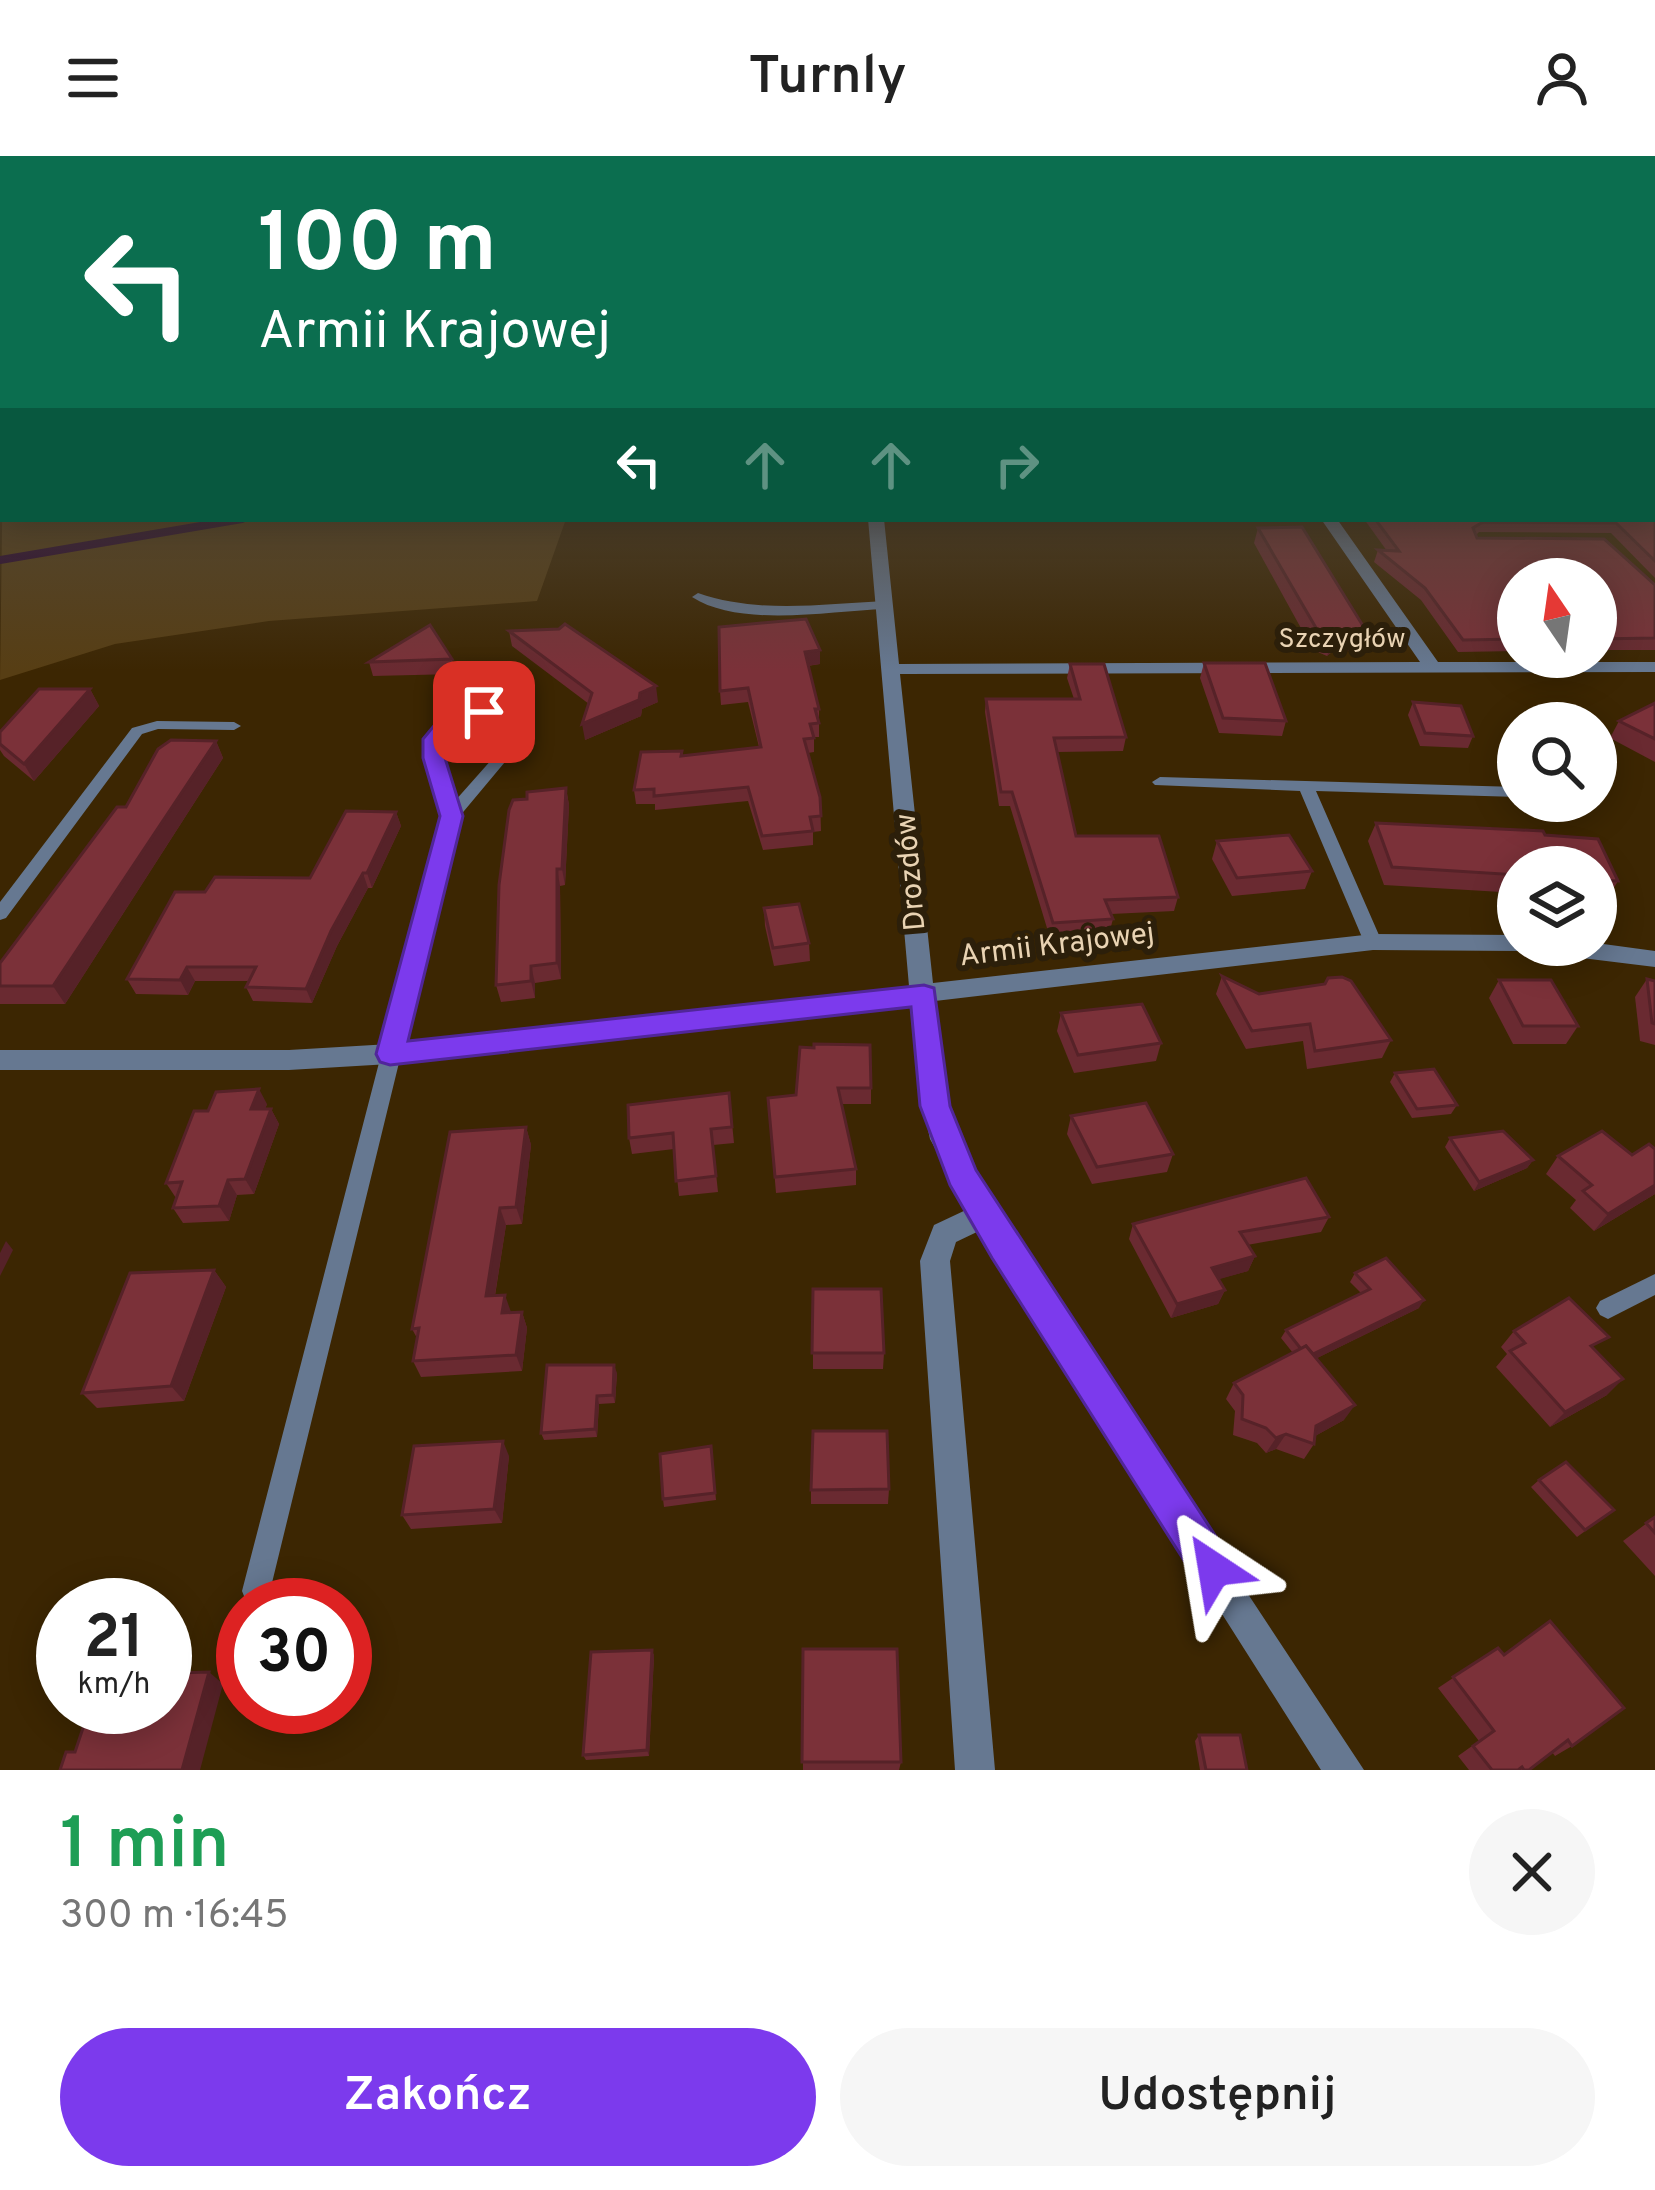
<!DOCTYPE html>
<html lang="pl">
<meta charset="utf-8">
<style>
:root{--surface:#fff;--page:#f6f6f6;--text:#222;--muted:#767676;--accent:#7c3aed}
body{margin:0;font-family:Overpass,sans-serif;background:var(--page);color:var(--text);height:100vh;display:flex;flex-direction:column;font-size:45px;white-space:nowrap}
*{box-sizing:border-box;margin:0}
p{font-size:39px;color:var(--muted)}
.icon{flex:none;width:66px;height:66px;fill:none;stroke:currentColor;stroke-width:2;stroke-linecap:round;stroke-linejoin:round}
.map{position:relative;height:1614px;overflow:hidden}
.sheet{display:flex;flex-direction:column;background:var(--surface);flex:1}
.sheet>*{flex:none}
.guide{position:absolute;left:0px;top:0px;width:1656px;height:366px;box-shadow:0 6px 30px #0003;background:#0b6e4f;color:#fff;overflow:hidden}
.needle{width:78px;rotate:347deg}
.buttons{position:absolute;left:1497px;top:402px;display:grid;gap:24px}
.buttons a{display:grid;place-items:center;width:120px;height:120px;border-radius:50%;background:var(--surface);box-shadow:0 6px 30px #0003;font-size:60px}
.speed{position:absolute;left:36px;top:1422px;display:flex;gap:24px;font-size:60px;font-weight:700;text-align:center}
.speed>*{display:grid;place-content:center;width:156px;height:156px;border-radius:50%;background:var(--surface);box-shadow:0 6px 30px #0003;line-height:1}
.speed small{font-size:30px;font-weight:400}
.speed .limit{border:18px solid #d22;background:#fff;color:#111}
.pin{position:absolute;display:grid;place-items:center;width:102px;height:102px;color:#fff;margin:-51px;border-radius:24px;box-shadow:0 6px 18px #0006}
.me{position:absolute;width:132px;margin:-66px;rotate:327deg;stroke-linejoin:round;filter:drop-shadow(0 0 9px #0008)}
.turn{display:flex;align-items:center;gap:42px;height:252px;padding:0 60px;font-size:54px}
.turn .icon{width:156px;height:156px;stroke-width:2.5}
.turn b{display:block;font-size:84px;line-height:102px}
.lanes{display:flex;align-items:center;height:114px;padding:0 60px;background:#0003;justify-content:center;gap:60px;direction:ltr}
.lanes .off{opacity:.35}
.round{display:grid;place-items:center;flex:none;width:126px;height:126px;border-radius:63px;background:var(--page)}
.summary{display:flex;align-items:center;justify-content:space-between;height:204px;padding:0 60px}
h1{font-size:72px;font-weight:600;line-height:90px;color:#1e9e55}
.cta{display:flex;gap:24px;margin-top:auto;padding:24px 60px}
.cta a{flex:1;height:138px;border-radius:72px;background:var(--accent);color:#fff;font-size:48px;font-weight:600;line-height:138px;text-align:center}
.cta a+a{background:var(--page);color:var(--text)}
header{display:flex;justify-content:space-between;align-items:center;height:156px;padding:0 60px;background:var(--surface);font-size:54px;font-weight:600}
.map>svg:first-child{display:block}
</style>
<header><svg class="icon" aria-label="menu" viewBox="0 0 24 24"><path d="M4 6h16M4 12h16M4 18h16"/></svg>Turnly<svg class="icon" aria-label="person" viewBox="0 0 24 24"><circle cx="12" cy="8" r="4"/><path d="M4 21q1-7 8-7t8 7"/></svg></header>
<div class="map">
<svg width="1655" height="1614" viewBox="0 0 1655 1614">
<rect width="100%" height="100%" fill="#3c2602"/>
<path fill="#573e14" d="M3,297v66h563l-29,82 -268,20 -154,23 -115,36z"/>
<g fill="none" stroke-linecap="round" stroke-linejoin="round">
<path stroke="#250032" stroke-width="8" d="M0,404l242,-41"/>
<g fill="#667891" fill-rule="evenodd">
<path d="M698,437c61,21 123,11 187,8l6,4 -6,4c-56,2 -145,19 -193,-12z"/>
<path d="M476,552l34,5 11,13 -6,24 -56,67 -189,774 -4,10 -10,4 -10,-4 -4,-10 201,-775c-16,-49 -36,-95 33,-108zM476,561l24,2 7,8 -6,22 -47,53c-12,-35 -28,-74 22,-85z"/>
<path d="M157,565l77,1 7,4 -7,4 -76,-1 -16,5 -136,184 -6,2v-18l132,-174z"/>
<path d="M1160,621l358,10v10l-202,-6 66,151 -9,6 -9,-6 -64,-151 -145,-6 -3,-3z"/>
<path d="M1655,1118v21l-47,24 -8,-4 -4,-7 4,-7z"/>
</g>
<g fill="#667891" fill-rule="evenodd">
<path d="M868,363h16l15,145 521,-2 -99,-143h16l101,143h217v10l-755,2 33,309 440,-49 145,1v10h11l-11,6 -145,-1 -438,51 8,78 14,59 57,101 350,531h-43l-342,-539 -23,11 -6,19 45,509h-40l-35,-509 14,-36 34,-16 -38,-70 -13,-60 -7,-75 -520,60 -101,6h-289v-20h289l101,-6 519,-58z"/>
<path d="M1596,787l59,8v16l-114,-14 -12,-8z"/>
</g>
</g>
<g fill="#6a2a31">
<path d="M1655,345v77l-44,-45 -132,-1 -3,3 1,3 178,47v65h-59v-71h-78v72l-60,1 -37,-52 -47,-38 4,-12 9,1 -23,-32h289z"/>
<path d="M1258,372l110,106 -6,17h-29l-6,5 -14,-6 -59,-107z"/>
<path d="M509,475l149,71 -16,7 -1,7 -56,24 4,-36 -77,-58z"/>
<path d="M820,494v14l-12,2 11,43v28h-5v15l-6,1 12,44 1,34 -8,1v13l-50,5 -15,-49 -93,9v-6h-19l-2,-14 48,-34 77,-9 -11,-45 -27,3 -1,-14z"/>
<path d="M452,503l4,15 -83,2 -4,-14z"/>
<path d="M1204,507l82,58 -4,15 -63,-3 -19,-55z"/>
<path d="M1070,508l56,73 -3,14 -66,1 19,84 102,61 -4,14 -63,3 2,5 -4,15 -59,4 -40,-132h-11l-14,-94 1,-13h88l-7,-21z"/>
<path d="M90,533l9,17 -65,75 -30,-25 -4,-6v-18z"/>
<path d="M1413,546l60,34 -5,12 -48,-2 -12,-31z"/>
<path d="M1655,547v59l-45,-24 9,-17z"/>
<path d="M216,585l7,17 -158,246h-65v-41l126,-156z"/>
<path d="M566,632l3,17 -4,80 -5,1 1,93 -26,4v15l-34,4 -5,-17 31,-186z"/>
<path d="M396,656l5,14 -29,62h-4l-31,58 -25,57 -59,-2 -7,-14 3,-6h-54l-7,14 -52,-1 -9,-15 78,-87 105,-14z"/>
<path d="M1376,667l169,12 73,46 -11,18 -11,-1v-31h-78v26l-134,-8 -16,-44z"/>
<path d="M1217,685l95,30 -7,18 -73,7 -20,-37z"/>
<path d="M764,752l45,35 1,18 -36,5 -9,-40z"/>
<path d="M1222,820l37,18 132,46 -9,18 -75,11 -4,-28 -57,8 -30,-55z"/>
<path d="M1647,823l8,2v64l-15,-4 -5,-44z"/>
<path d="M1499,824l79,46 -12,18h-53l-24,-46z"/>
<path d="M1061,857l100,30 -5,18 -82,12 -17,-42z"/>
<path d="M814,892l57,40v16h-30l15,65v16l-80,8 -8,-95 28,-3z"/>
<path d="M1395,917l62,32 -6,9 -39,4 -22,-36z"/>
<path d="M729,937l5,50 -21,2 5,47 -39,4 -5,-47 -42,5 -3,-16z"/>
<path d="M267,948l-2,5h6l8,15 -25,70 -17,1 -8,26 -46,2 -10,-15 3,-10 -10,-15 42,-72z"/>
<path d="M1071,960l102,38 -6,18 -75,12 -25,-50z"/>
<path d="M526,971l5,18 -9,79 -16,1 -11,71 16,17 11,-1 5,16 -5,43 -101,6 -8,-16 4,-23 -5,-9z"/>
<path d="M1450,982l83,22 -6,8 -53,23 -29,-44z"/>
<path d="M1655,993v45l-61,37 -24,-23 6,-8 -30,-26 12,-18 74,-1z"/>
<path d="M1329,1061l-8,15 -74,13 8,11 -7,15 -30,8 7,11 -7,14 -47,14 -42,-79 4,-15z"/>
<path d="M214,1114l12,17 -42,114 -87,7 -15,-15z"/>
<path d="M1355,1117l64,35 -102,50 27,62 -29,16 -1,8 -10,15 -28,-10 -10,4 -9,-10 -24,-8 2,-24 -9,-12 8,-16 59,-30 -12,-15 5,-8 75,-37 -11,-11z"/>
<path d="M813,1133l71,64 -1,16h-70z"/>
<path d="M1514,1175l82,20 11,44 -57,32 -54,-60 11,-13 -6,-7z"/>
<path d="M617,1217l-2,30 -16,1 -2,33 -53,3 -3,-7z"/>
<path d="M711,1290l5,54 -52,7 -1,-8z"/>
<path d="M509,1300l-7,67 -91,6 -9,-14z"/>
<path d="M1539,1324l75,30 -37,27 -46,-50z"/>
<path d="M889,1333l-1,15h-77v-14z"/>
<path d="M1655,1361v59l-32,-35z"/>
<path d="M1498,1492l74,98 -17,10 -3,-4 -23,18h-60l-11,-14 21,-15 -41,-53z"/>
<path d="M803,1493l98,113 -2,8h-96z"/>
<path d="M652,1494l2,6 -5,100 -63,4 -3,-5z"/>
<path d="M1199,1579l48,35h-47l-5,-29z"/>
</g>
<g fill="#562228">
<path d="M1338,478l-5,17 -6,5 6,-17z"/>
<path d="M820,494v14l-15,2v-14z"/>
<path d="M656,530l2,16 -16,7 -1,7 -56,24 -3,-16z"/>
<path d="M90,533l9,17 -65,75 -10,-17z"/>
<path d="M216,585l7,17 -158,246 -12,-18z"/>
<path d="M566,632l3,17 -4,80 -3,-16z"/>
<path d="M396,656l5,14 -29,62 -5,-15z"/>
<path d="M557,713l3,17 1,93 -4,-16z"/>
<path d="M363,717l5,15 -31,58 -25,57 -6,-14 25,-58z"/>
<path d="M531,810l4,17v15l-4,-17z"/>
<path d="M187,811l8,14 -7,14 -8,-15z"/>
<path d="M259,933l8,15 -7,21 -9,-16z"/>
<path d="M271,953l8,15 -25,70 -9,-15z"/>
<path d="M526,971l5,18 -9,79 -6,-17z"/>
<path d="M1533,1004l-6,8 -53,23 5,-9z"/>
<path d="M228,1024l9,15 -8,26 -10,-15z"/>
<path d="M1655,1029v9l-61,37 14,-17z"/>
<path d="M500,1052l6,17 -14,88 -6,-17z"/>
<path d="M6,1085l7,9 -13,26v-23z"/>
<path d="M1255,1100l-7,15 -42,12 6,-15z"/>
<path d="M214,1114l12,17 -42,114 -13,-15z"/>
<path d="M1225,1134l-7,14 -47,14 6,-14z"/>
<path d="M505,1139l6,17 -9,1z"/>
<path d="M1424,1144l-5,8 -116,57 4,-8z"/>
<path d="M522,1156l5,16 -5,43 -6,-16z"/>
<path d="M614,1209l3,8 -2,30 -2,-8z"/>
<path d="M1623,1223l-16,16 -57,32 15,-15z"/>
<path d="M597,1240l2,8 -2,33 -2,-8z"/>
<path d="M1355,1249l-11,15 -38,21 10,-15z"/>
<path d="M1286,1278l-10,15 -10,4 10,-15z"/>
<path d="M503,1285l6,15 -7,67 -8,-14z"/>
<path d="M652,1494l2,6 -5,100 -2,-6z"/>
<path d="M209,1516l14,12 -23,86h-18z"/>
</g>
<g fill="#7b3139" stroke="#562228" stroke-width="3">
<path d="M1653,343l2,2v60l-39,-38 -133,-1 -10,6 4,10 127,1 51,46v53l-59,1v-60h-78v60l-55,1 -38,-52 -47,-38 21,1 -24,-32h278z"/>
<path d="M1302,371l66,107h-30l-5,5 -14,-6 -61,-105z"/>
<path d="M806,463l14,31 -15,2 14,57h-4l4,14 -9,1 4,14 -10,1 16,58 1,19 -11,1 3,14 -51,5 -14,-49 -94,9v-7l-20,1 7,-38 41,-1 -1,5 80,-9 -13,-59 -28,3 -1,-64z"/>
<path d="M565,468l91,62 -16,7 -1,7 -57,24 10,-31 -83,-62 50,-2z"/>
<path d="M430,469l22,34 -83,3z"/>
<path d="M1204,507h61l21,58 -63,-3z"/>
<path d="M1070,508h34l22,73 -72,1 22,98h83l19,61 -73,3 8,19 -60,4 -41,-131h-11l-15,-93h94z"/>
<path d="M39,533h51l-66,75 -24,-20v-12z"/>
<path d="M1413,546l48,4 12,30 -48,-3z"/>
<path d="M1655,547v36l-36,-18z"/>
<path d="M171,584l45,1 -163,245h-53v-23l117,-156h9l32,-58z"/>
<path d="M566,632l-4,81h-5v94l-26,3v15l-35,4 3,-100 10,-75 4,-10 14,-1v-7z"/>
<path d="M346,655l50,1 -29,61h-4l-32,58 -25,58 -60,-2 10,-20h-69l-7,13 -53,-1 48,-87h30l10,-15 95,1z"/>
<path d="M1376,667l167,8 2,4 53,4 20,42 -22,-1v-13h-78v8l-126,-8z"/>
<path d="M1289,679l23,36 -75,7 -20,-37z"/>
<path d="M799,748l10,39 -36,5 -9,-40z"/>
<path d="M1222,820l37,18 66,-10 3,-6 14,-1 9,4 40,59 -76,11 -5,-27 -58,7z"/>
<path d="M1647,823l8,2v43l-3,-1z"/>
<path d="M1499,824h52l27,46h-55z"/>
<path d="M1142,848l19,39 -83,12 -17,-42z"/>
<path d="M814,888l56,1 1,43h-33l18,81 -81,8 -7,-79 28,-3 4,-48 14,1z"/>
<path d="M1434,913l23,36 -40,4 -22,-36z"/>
<path d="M259,933l-8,20h20l-26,70 -17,1 -9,26 -46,2 9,-26 -16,1 28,-72h14l8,-19z"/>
<path d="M729,937l3,34 -21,2 5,47 -40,5 -3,-48 -44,5 -1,-33z"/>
<path d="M1146,947l27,51 -76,13 -26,-51z"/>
<path d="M526,971l-10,80 -16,1 -14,88 19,-1 -3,18 20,-1 -6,43 -103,6 6,-33 -7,1 38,-197z"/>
<path d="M1503,975l30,29 -54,22 -29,-44z"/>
<path d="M1602,975l30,24 17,-11 6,5v36l-47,29 -25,-23 9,-6 -34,-29z"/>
<path d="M1306,1022l23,39 -89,15 15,24 -43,12 13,22 -48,14 -44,-80z"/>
<path d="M1386,1102l38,42 -111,54 -7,-8 -5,3 -15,-19 84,-41 -15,-16z"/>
<path d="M214,1114l-43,116 -89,7 48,-120z"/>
<path d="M813,1133h68l3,64h-72z"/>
<path d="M1569,1142l40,39 -18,9 32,33 -58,33 -55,-61 15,-8 -11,-12z"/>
<path d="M1306,1190l49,59 -39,21 -2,18 -28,-10 -10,4 -10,-10 -24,-9 1,-24 -9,-12z"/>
<path d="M547,1209h67l-1,30 -16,1 -2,33 -54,4z"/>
<path d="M813,1275h74l2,58 -78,1z"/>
<path d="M503,1285l-9,68 -92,6 12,-69z"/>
<path d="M711,1290l4,47 -52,6 -3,-45z"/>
<path d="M1566,1306l48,48 -29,20 -46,-50z"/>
<path d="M1655,1361v16l-9,-10z"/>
<path d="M1550,1465l74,87 -52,38 -4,-6 -39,30h-5l-2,-3 -4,3h-26l-19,-24 21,-15 -41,-54 45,-29 6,7z"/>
<path d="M803,1493h94l4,113h-99z"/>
<path d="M652,1494l-5,100 -64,5 8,-103z"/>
<path d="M209,1516l-27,98h-122l6,-18h9l15,-45h75v-20h5l5,-14z"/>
<path d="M1199,1579h41l7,35h-41z"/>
</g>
<linearGradient id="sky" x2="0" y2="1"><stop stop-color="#211501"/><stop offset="0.56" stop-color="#504739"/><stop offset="1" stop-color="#504739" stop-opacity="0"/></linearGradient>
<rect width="1655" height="515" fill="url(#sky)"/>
<path fill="#7c3aed" stroke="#51269a" stroke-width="3" d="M484,550l11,6 -3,5 -35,8 -12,15v18l18,58 -55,225 516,-56 10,3 16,118 26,64 252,385 6,14 -6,15 -14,6 -15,-6 -207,-326 -42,-73 -30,-79 -9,-99 -521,58 -10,-3 -4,-8 64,-238 -17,-58v-19l19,-23z"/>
<g text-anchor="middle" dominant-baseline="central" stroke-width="12" stroke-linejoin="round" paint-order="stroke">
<g font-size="27" fill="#e9d3b3" stroke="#2c1f0a">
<text x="1342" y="484">Szczygłów</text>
</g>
<g font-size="30" fill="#e9d3b3" stroke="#2c1f0a">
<text transform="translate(912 716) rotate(-95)">Drozdów</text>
<text transform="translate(1057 790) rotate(-7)">Armii Krajowej</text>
</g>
</g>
</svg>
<div class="buttons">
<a><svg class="needle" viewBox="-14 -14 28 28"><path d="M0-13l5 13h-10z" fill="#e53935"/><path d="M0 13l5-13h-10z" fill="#767676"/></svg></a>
<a><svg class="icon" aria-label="search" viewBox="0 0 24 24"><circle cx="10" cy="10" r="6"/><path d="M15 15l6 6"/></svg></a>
<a><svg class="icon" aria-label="layers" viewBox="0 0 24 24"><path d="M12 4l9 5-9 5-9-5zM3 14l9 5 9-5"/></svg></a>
</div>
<div class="speed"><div>21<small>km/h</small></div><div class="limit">30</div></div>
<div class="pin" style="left:484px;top:556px;background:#d93025"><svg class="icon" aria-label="arrive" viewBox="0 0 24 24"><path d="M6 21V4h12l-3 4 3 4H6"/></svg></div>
<svg class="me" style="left:1214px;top:1413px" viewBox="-20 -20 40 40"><path d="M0-17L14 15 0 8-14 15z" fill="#7c3aed" stroke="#fff" stroke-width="4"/></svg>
<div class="guide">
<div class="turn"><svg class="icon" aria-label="left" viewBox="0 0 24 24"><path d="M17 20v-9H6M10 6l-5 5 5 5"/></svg><div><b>100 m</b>Armii Krajowej</div></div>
<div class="lanes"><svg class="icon" aria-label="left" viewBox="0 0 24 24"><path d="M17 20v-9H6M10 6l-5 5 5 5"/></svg><svg class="icon off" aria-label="ahead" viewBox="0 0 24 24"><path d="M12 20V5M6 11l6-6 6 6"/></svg><svg class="icon off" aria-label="ahead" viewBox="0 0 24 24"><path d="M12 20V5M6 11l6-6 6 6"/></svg><svg class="icon off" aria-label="right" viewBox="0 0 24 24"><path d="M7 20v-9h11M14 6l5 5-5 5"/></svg></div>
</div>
</div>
<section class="sheet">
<div class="summary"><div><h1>1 min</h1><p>300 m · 16:45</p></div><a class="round"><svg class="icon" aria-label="close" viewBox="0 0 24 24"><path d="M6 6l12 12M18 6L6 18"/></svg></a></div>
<div class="cta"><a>Zakończ</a><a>Udostępnij</a></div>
</section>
